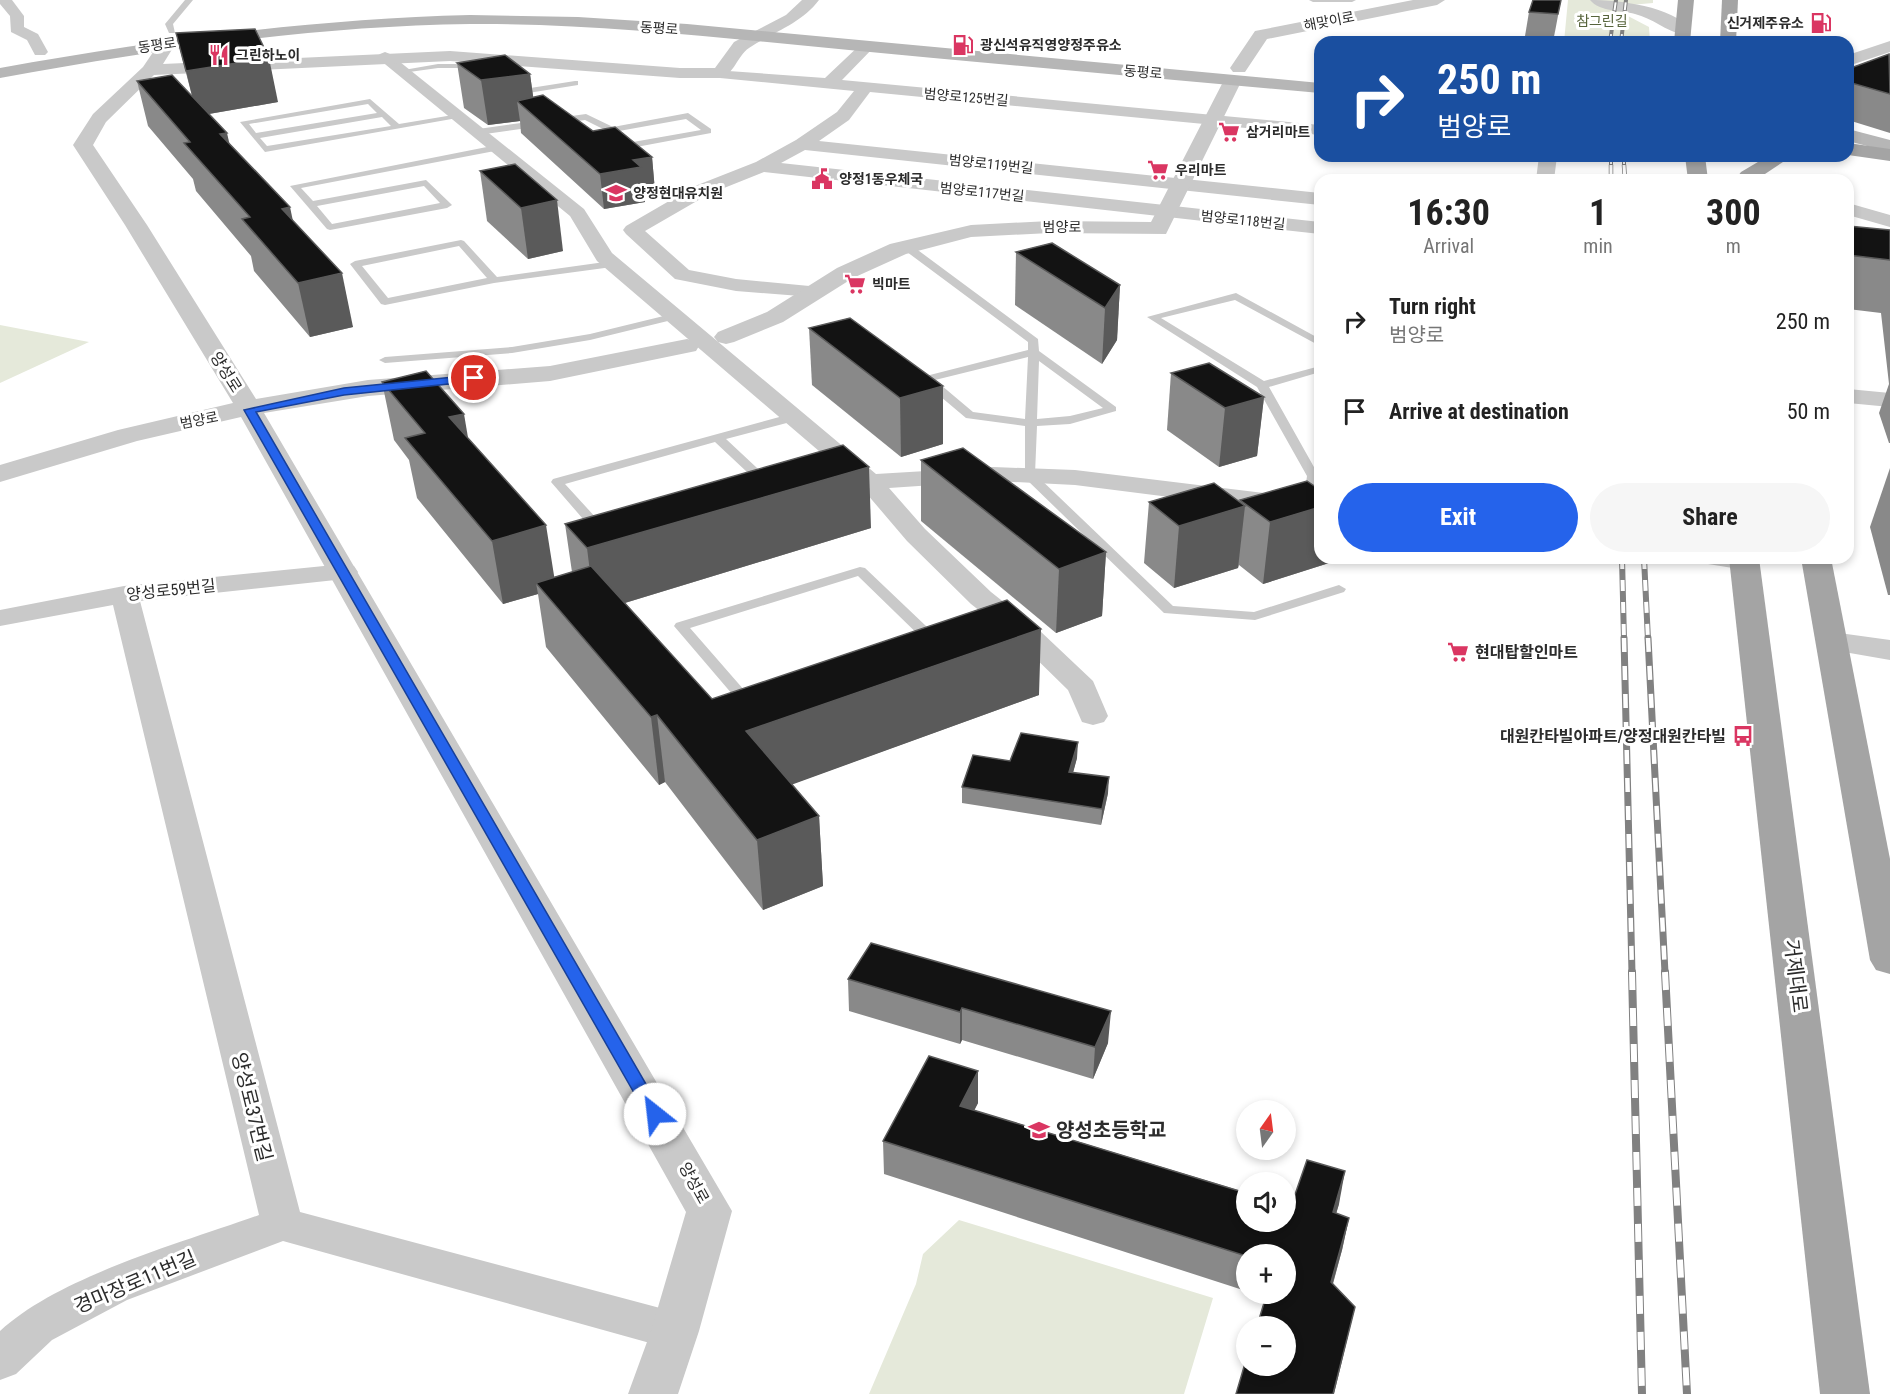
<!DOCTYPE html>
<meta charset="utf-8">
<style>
:root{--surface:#fff;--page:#f6f6f6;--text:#222;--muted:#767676;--accent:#2563eb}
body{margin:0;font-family:"Roboto Condensed","Noto Sans KR",sans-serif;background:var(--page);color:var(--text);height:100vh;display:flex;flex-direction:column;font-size:22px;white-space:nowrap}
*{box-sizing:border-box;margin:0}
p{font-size:20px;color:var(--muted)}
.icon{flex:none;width:33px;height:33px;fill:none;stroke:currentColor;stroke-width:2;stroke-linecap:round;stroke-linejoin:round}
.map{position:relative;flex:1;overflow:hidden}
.panel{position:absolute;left:1314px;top:174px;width:540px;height:390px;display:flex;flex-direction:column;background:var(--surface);border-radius:18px;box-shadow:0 3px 9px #0003}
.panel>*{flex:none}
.top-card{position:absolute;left:1314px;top:36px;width:540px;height:126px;border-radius:18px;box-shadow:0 3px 9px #0003;background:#1a4fa0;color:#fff;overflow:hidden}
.needle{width:39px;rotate:14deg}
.fabs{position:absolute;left:1236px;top:1100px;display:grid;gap:12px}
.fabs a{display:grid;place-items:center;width:60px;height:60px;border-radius:50%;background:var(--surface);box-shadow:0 3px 9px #0003;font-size:30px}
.pin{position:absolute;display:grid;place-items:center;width:51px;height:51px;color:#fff;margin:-26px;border:3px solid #fff;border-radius:50%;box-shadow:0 2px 6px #0007}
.me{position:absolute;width:66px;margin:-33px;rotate:331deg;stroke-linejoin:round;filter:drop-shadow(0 0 4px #0008)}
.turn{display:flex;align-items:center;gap:21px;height:126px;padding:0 24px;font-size:27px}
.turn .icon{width:78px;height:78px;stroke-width:2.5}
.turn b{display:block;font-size:42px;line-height:51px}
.eta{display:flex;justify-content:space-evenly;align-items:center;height:102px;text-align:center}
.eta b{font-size:36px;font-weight:700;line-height:42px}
.action{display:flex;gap:12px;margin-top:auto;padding:12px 24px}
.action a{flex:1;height:69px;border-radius:36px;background:var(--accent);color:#fff;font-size:24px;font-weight:700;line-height:69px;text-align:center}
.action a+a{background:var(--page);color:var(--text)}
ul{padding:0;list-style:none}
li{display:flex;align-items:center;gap:18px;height:90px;padding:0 24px}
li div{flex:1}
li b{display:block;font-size:22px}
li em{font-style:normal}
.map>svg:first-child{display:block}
</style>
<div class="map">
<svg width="1890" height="1394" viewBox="0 0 1890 1394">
<rect width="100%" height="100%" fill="#fff"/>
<g fill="#e5e9da">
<path d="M1568,0h85v3l-23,2 -2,11 21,11 1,15h-86z"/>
<path d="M0,325l89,17 -89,41z"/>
<path d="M959,1220l254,78 -29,96h-315l47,-110 7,-30z"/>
</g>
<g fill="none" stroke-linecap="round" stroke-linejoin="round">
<g fill="#c9c9c9" fill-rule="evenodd">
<path d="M185,0h8l-20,24 2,9h-6l-4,-9z"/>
<path d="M1309,0h47l-4,2h-39z"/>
<path d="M438,64h39l4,2 -4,2h-39l-36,5 -4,-2z"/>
<path d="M575,81h3v4l-56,9 -12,-9 7,-2 7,6z"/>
<path d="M370,99l29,25 60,-10 4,3 -198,35 -25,-30zM368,104l9,9 -121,20 -7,-9zM382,117l9,9 -124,20 -7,-8z"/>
<path d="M688,113l23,16v4l-80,15 -22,-16 -24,-12 -107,15 -4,-3 4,-3 108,-15 27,13zM686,119l15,11 -68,12 -14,-11z"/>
<path d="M497,145l3,1v4l-199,38 12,13 113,-21 24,23 2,2 -5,3 -117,22 -3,-1 -37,-43zM424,186l16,17 -108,21 -15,-18z"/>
<path d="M461,240l3,1 33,36 115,-16 5,3 -5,3 -118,16 -109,22 -4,-1 -31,-40 5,-3zM459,246l28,32 -99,20 -26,-32z"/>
<path d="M903,245h8l127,94 1,12 77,56v4l-46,13 -33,2 -2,48 138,132 81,6 85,-27 7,4 -2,3 -89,28 -91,-7 -139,-135v-52l-59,-8 -44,-37v-4l106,-27v-8l-125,-93zM1028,357l-3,62 -52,-7 -38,-32zM1039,361l64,47 -33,8 -33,3z"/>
<path d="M1236,293l84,46v7l-85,-46 -74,18 103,63 56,-15v6l-51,15 50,89 -5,31h-10l-1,-3 4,-28 -50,-89 -110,-70z"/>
<path d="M676,313l4,1v4l-90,22 -78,13 -127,10 -6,-3 6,-3 127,-10 78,-13z"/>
<path d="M794,413l6,4 -2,3 -72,19 46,43v6h-8l-49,-46 -150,42 43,47 -7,4 -5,-1 -45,-52 2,-3z"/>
<path d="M860,567l5,1 82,78 2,3 -2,3 -192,65 -5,-2 -76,-89 2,-3zM858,576l74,72 -174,58 -68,-78z"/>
</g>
<g fill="#c9c9c9" fill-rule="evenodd">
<path d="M0,0h12l12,16v11l14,7 10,18 -3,3h-10l-8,-15 -16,-8 -1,-16 -10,-12z"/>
<path d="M867,41l8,5 -33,34 478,45v10l-450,-43 -21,28 -30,21 501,52v12l-515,-55 -24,13 539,59v12l-556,-62 -55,22 -64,37 44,39 47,9 84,8 3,4 -3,4 -7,2 -77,-6 -61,-12 -49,-45 -3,-4 3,-4 69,-40 61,-24 40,-22 41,-28 17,-21 -134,-13 -6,-2 -2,-3 2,-3 111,8 37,-35z"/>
<path d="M385,52l5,2 194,155 28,44 264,221 117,-7 82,3 245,30v16l-245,-31 -82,-4 -104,7 36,41 66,63 48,38 54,51 15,35 -4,6 -11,3 -11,-3 -14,-32 -49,-48 -48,-38 -64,-63 -46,-54 -264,-226 -27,-45 -190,-156 -3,-3 3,-3z"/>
<path d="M1539,156h18l-3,24h-18z"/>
<path d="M1848,203l42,12v12l-42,-12z"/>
<path d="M1848,389l42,4v14l-42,-4z"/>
<path d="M1704,558h52l2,4 -3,6 -10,2 -37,-6z"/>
<path d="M344,564l10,2 4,6 -4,6 -214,23 160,611 375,100 16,5 6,14 -6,14 -16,5 -392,-109 -156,59 -75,40 -36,34 -16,6v-49c60,-55 181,-88 259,-116l-146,-610 -113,21v-16l124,-24z"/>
</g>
<g fill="#c9c9c9" fill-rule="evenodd">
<path d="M802,0h17c-18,24 -46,32 -70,48 -12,8 -15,27 -29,30h-40l-230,-17 -296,14 -48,47 -13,23 54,80 109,174 112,-19 182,-14 137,-27 9,2 3,5 -3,5 -146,30 -182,15 -104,17 468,798 -33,120 -21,63h-50l23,-63 35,-119 -445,-795 -104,24 -137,41v-17l118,-35 115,-27 -108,-178 -52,-80 20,-31 50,-47 19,-28 6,-1 8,5 -13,21 287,-13 230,17h35l19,-26 52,-27z"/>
<path d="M1413,0h32l-8,5 -170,34 -22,33h-12l-3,-4 25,-37z"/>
<path d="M1590,0c28,0 83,6 101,30l-8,5c-17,-4 -31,-17 -48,-21 -14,-4 -35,-2 -45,-14z"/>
<path d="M1890,41v11l-42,14v-11z"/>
<path d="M1233,75l9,5 -76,154 -116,-1 -79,4 -65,17 -53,24 -70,44 -49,20 -8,2 -8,-2 -4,-5 4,-5 49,-20 70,-44 53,-24 81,-19 79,-4 101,1 73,-142z"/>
<path d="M1832,632l58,8v20l-69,-12 -5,-7 5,-7z"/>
</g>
<g fill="#b6b6b6" fill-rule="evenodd">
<path d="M470,15l108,2 109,7 633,59v10c-157,-14 -314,-28 -471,-43 -126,-12 -253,-27 -379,-26 -158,2 -315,26 -470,54v-10c156,-28 312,-49 470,-53z"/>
<path d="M1848,129l42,11v12l-42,-11z"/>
</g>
<g fill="#a4a4a4" fill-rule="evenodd">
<path d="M1678,0h16l-4,42h-16z"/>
<path d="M1722,0h16l-2,42h-16z"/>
<path d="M1848,143l42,6v12l-42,-6z"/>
<path d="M1685,156h20l3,24h-20z"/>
<path d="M1768,156h24l-36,24h-15l-3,-4 3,-4z"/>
<path d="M1729,558h30l111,836h-50z"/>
<path d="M1801,558h30l59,301v115l-14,-4 -6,-10z"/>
</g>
<defs>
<g id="rail-far4">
<path d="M1610,42l6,-42"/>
<path d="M1621,42l5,-42"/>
<path d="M1611,156v10"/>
<path d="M1624,156v10"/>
</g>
<g id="rail-far3">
<path d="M1611,165v15"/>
<path d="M1624,165l1,15"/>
</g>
<g id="rail-far2">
<path d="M1622,558l2,82"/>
<path d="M1644,558l4,82"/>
</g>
<g id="rail-far1">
<path d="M1624,638l8,335"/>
<path d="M1648,638l17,335"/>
</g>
<g id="rail">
<path d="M1632,972l10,422"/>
<path d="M1665,972l22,422"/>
</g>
</defs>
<use href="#rail-far4" stroke="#818181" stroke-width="4"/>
<use href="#rail-far3" stroke="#818181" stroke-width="4.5"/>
<use href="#rail-far2" stroke="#818181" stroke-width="6"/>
<use href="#rail-far1" stroke="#818181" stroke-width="7"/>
<use href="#rail" stroke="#818181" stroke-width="8"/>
<use href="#rail-far4" stroke="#fff" stroke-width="2" stroke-dasharray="8" stroke-linecap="butt"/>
<use href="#rail-far3" stroke="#fff" stroke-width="3" stroke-dasharray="9" stroke-linecap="butt"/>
<use href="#rail-far2" stroke="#fff" stroke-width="4" stroke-dasharray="11" stroke-linecap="butt"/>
<use href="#rail-far1" stroke="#fff" stroke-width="4.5" stroke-dasharray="14" stroke-linecap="butt"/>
<use href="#rail" stroke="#fff" stroke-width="6" stroke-dasharray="18" stroke-linecap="butt"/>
</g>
<g fill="#898989">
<path d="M1561,0l-8,42h-29l5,-30z"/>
<path d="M178,42l100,60 -69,12 20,29 63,77 61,107 -43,10 -56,-66 -3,-15 -55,-65 -3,-12 -45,-53 -11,-45 55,15z"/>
<path d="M1890,54v79l-42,-13v-51z"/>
<path d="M457,63l73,11 3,23 60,34 59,26 3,34 -11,2 1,9 -41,7 -83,-76 -1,-12 -32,4 -24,-17z"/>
<path d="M515,164l48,87 -35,8 -41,-38 -7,-50z"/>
<path d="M1848,226l42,4v213h-1l-10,-30 10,-29 -8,-71 -33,-4z"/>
<path d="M1016,252l104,33 -3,55 -15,24 -87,-59z"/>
<path d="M809,328l134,58v58l-42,13 -89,-72z"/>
<path d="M1171,373l93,24 -7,59 -38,11 -52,-37z"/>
<path d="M382,382l86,57 86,138 18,-5 -7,-48 306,4 -246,75 87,96 327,-4 -247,89 27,32 4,70 -60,24 -98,-128 -6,3 -113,-138 -8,-53 -35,10 -86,-106 -8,-38 -15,-20z"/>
<path d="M921,460l185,92 -4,64 -46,17 -135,-112z"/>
<path d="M1890,468v127h-2l-18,-68z"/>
<path d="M1240,500l89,63 -66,21 -24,-19 -1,3 -64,20 -30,-25 5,-61 91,1z"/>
<path d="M1077,758l-4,14 35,21 -7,32 -139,-22v-16l48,-26z"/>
<path d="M848,979l260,64 -15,36 -131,-39 -2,4 -111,-33z"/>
<path d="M978,1071v32l-4,7 317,96 48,-2 -3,9 13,5 -7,32 -9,34 15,55 -83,-42 -11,-4h32v-39h-40v37l-362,-117 -1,-33z"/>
</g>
<g fill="#5a5a5a">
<path d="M269,58l9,44 -81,14 -11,-45z"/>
<path d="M530,74l6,43 -19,-16 3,20 -32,4 -7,-45z"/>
<path d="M227,133l11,48 -18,-47z"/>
<path d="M652,157l3,34 -11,2 1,9 -41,7 -4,-35 33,-14z"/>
<path d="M557,200l6,51 -35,8 -7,-51z"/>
<path d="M290,207l11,52 -19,-50z"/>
<path d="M342,273l11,54 -43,10 -12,-54z"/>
<path d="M1120,285l-3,55 -15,24 3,-56z"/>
<path d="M943,386v58l-42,13 -1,-59z"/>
<path d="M1264,397l-7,59 -38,11 6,-59z"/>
<path d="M464,414l10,59 -25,-56z"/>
<path d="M869,467l2,61 -276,84 -8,-64z"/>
<path d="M1245,506l-7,62 -64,20 5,-62z"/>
<path d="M1320,507v51h9v5l-66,21 7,-62z"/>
<path d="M546,525l10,63 -20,-5 2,11 -35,10 -11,-63z"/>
<path d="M1106,552l-4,64 -46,17 3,-64z"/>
<path d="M1041,629l-2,66 -287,104 -6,-68z"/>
<path d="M657,715l8,67 -6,3 -8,-68z"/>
<path d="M1078,742l-1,16 -8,30v-16z"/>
<path d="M1109,777l-1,16 -7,32 1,-16z"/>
<path d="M819,816l4,70 -60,24 -6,-70z"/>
<path d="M962,1008v32l-2,4v-32z"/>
<path d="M1111,1011l-3,32 -15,36 2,-32z"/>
<path d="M978,1071v32l-18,36v-33z"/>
<path d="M1345,1171l-6,33 -12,41 6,-33z"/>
<path d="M1349,1218l-7,32 -18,65 7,-33z"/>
<path d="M1355,1307l-21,87h-1z"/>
</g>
<g fill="#131313" stroke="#5a5a5a" stroke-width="1.5">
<path d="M1533,0h28l-3,14 -29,-2z"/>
<path d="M255,29l14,29 -83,13 -10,-38z"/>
<path d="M1889,54l1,40 -42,-12v-13z"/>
<path d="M505,55l25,19 -49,6 -24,-17z"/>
<path d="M172,75l55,58 -7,1 70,73 -8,2 60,64 -44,10 -56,-64 8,-2 -66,-74 6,-1 -53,-61z"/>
<path d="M543,95l50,36 22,-4 37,30 -19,3 8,7 -41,7 -83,-73z"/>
<path d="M515,164l42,36 -36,8 -41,-37z"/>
<path d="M1848,226l42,4v30l-42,-5z"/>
<path d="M1052,243l68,42 -15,23 -89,-56z"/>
<path d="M850,318l93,68 -43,12 -91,-70z"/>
<path d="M1209,363l55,34 -39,11 -54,-35z"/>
<path d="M426,371l38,43 -15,3 97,108 -54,16 -87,-103 20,-5 -43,-51z"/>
<path d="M843,445l26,22 -282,81 -22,-24z"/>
<path d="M963,448l143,104 -47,17 -138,-109z"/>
<path d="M1307,481l13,9v17l-50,15 -30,-22z"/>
<path d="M1214,483l31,23 -66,20 -30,-24z"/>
<path d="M591,566l121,133 295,-99 34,29 -295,102 73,85 -62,24 -100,-125 -6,2 -115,-134z"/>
<path d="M1021,733l57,9 -9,30 40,5 -7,32 -140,-22 11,-32 37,6z"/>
<path d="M871,943l240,68 -16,36 -133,-39 -2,4 -112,-33z"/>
<path d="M929,1056l49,15 -18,35 286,87v28h40v-16l5,1 16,-46 38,11 -12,41 16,6 -18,64 24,25 -22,87h-97l10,-34v5h40v-39h-29l10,-33h19v-39h-40v2l-363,-115z"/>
</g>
<path fill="#2563eb" stroke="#184099" stroke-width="1.5" d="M474,375l3,1v5l-133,14 -88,17 405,698 3,4 -3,5h-12l-405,-709 100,-22z"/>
<defs>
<symbol id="fuel-bare" viewBox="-9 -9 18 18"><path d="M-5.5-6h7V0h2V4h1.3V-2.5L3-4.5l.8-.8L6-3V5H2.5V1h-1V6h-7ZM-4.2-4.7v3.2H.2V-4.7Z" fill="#da3662" stroke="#fff" stroke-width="2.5" paint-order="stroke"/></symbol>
<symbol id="restaurant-bare" viewBox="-9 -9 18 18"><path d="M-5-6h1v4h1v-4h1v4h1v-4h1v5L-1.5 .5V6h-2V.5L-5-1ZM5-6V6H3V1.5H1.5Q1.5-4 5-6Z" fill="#da3662" stroke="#fff" stroke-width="2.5" paint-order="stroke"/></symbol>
<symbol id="supermarket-bare" viewBox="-9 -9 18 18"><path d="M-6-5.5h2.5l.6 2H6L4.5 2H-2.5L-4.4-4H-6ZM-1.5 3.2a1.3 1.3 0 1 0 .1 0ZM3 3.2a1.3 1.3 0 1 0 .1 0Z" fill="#da3662" stroke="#fff" stroke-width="2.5" paint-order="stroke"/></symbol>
<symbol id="civic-bare" viewBox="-9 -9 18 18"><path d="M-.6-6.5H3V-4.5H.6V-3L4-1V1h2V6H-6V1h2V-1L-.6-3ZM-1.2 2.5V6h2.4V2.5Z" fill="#da3662" stroke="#fff" stroke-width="2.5" paint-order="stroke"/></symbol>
<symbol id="school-bare" viewBox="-9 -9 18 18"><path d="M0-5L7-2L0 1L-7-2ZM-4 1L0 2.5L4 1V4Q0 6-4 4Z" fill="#da3662" stroke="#fff" stroke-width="2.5" paint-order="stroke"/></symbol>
<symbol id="bus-bare" viewBox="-9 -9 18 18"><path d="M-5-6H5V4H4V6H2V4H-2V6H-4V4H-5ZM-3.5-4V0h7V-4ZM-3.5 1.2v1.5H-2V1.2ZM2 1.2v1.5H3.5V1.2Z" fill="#da3662" stroke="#fff" stroke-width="2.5" paint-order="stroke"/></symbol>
</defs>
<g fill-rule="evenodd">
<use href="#fuel-bare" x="1806" y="8" width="30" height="30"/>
<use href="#fuel-bare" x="948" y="30" width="30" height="30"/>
<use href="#restaurant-bare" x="204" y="40" width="30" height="30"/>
<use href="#supermarket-bare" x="1214" y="117" width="30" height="30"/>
<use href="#supermarket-bare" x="1143" y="155" width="30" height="30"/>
<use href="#civic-bare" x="807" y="164" width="30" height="30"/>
<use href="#school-bare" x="601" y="178" width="30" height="30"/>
<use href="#supermarket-bare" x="840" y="269" width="30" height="30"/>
<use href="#supermarket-bare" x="1443" y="637" width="30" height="30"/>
<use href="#bus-bare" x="1728" y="721" width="30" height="30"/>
<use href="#school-bare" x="1024" y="1115" width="30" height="30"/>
</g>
<g text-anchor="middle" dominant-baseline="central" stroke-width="6" stroke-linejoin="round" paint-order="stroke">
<g font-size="14" fill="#2c2c2c" stroke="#fff">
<text transform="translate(1329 21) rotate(-11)">해맞이로</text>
<text transform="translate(659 28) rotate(4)">동평로</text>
<text transform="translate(157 45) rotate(-8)">동평로</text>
<text transform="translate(1143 72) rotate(5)">동평로</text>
<text transform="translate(966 97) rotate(5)">범양로125번길</text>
<text transform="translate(991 164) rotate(6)">범양로119번길</text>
<text transform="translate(982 192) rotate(6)">범양로117번길</text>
<text transform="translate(1243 220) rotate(6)">범양로118번길</text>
<text x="1062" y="227">범양로</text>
<text transform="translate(199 420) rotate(-11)">범양로</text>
</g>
<g font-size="14" fill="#57643c" stroke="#fff">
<text x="1602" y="21">참그린길</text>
</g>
<g font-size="14" font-weight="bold" fill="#2c2c2c" stroke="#fff" text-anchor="start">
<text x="1804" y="23" text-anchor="end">신거제주유소</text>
<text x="980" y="45">광신석유직영양정주유소</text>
<text x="236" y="55">그린하노이</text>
<text x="1246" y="132">삼거리마트</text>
<text x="1175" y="170">우리마트</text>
<text x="839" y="179">양정1동우체국</text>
<text x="633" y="193">양정현대유치원</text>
<text x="872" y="284">빅마트</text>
</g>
<g font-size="16" fill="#2c2c2c" stroke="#fff">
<text transform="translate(226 372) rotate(58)">양성로</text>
<text transform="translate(171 590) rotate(-6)">양성로59번길</text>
<text transform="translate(694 1183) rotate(61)">양성로</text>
</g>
<g font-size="16" font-weight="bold" fill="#2c2c2c" stroke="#fff" text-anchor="start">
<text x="1475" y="652">현대탑할인마트</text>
<text x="1726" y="736" text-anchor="end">대원칸타빌아파트/양정대원칸타빌</text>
</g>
<g font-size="20" fill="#2c2c2c" stroke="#fff">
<text transform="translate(1796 976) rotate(83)">거제대로</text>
<text transform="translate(252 1107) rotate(76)">양성로37번길</text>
<text transform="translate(135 1282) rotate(-23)">경마장로11번길</text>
</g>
<g font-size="20" font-weight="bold" fill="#2c2c2c" stroke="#fff" text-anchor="start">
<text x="1056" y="1130">양성초등학교</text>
</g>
</g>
</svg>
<div class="fabs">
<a><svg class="needle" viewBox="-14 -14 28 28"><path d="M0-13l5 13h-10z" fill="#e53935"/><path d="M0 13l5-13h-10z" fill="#767676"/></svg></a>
<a><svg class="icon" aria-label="sound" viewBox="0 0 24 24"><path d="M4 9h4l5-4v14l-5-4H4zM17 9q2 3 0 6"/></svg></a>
<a>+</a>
<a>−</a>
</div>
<div class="pin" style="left:474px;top:378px;background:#d93025"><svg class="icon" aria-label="arrive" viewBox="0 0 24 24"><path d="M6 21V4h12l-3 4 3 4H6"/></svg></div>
<svg class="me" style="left:655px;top:1114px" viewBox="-20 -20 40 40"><circle r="19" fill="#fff"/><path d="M0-13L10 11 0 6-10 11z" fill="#2563eb"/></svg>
<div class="top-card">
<div class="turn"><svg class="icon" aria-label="right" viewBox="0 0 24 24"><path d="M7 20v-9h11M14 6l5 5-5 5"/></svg><div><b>250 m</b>범양로</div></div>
</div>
<section class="panel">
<div class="eta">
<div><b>16:30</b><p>Arrival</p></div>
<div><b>1</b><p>min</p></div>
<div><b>300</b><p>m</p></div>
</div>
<ul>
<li><svg class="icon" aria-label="right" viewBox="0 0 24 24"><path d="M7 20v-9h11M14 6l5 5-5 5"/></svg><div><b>Turn right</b><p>범양로</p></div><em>250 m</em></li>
<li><svg class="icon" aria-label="arrive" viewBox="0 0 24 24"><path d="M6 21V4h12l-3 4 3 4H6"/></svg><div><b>Arrive at destination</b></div><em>50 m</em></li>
</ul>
<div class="action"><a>Exit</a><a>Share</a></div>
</section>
</div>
